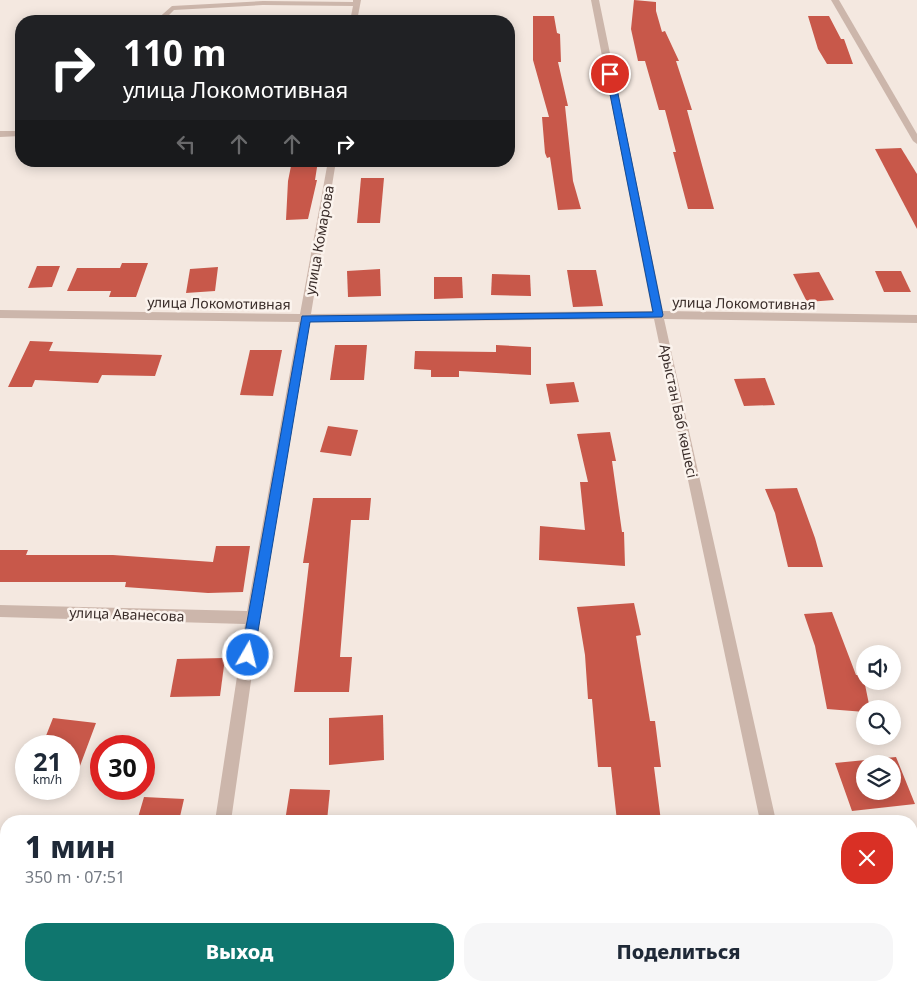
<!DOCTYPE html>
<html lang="ru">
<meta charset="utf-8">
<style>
:root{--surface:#fff;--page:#f6f6f7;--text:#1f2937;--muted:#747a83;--accent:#0f766e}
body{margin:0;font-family:"Noto Sans",sans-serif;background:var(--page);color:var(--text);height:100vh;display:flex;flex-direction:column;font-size:19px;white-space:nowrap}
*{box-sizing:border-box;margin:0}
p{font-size:16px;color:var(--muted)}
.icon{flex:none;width:28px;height:28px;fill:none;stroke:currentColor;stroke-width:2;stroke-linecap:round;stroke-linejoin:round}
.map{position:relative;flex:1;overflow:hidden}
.sheet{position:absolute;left:0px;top:815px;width:918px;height:176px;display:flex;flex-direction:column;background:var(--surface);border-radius:20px 20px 0 0;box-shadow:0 2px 12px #0003}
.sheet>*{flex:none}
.hud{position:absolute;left:15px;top:15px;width:500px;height:152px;border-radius:20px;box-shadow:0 2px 12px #0003;background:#202124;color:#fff;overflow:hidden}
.tools{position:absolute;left:856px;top:645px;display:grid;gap:10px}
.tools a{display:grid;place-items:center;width:45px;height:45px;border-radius:50%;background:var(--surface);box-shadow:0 2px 12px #0003;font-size:25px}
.speed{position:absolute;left:15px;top:735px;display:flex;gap:10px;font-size:25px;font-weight:700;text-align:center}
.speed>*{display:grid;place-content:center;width:65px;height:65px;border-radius:50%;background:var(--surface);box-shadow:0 2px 12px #0003;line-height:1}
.speed small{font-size:12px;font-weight:400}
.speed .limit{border:8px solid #d22;background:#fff;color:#111}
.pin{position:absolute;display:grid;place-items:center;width:42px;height:42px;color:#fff;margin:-21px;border:2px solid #fff;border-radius:50%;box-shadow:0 1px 5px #0007}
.me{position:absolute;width:55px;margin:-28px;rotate:8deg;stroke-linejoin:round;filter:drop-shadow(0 0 4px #0008)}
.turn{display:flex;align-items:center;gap:18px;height:105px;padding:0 25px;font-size:22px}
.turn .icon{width:65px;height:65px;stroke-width:2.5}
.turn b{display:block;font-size:35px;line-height:42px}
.lanes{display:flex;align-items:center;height:48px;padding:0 25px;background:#0003;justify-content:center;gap:25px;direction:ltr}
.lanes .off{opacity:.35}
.round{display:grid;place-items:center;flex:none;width:52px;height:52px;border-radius:20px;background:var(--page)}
.headline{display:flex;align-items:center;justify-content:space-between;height:85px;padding:0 25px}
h1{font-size:30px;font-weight:800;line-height:38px}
.button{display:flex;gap:10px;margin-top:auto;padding:10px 25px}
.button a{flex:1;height:58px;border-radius:20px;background:var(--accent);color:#fff;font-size:20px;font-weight:800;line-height:58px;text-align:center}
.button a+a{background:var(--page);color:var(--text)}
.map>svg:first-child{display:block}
</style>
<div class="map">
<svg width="917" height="991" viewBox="0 0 917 991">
<rect width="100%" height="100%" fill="#f4e8e0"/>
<g fill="#c8584a" fill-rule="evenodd">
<path d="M634,0l22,2v9l6,21 3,-1 14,30h-3l16,49h-5l27,99h-26l-15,-57h3l-11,-42h-6l-14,-49h-7l-7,-32z"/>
<path d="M533,16h21l3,17 3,1 1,28h-3l10,44h-3l8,75 8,28 -23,1 -8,-53 -3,1 -2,-5 -3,-36h7l-16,-57z"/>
<path d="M808,16h21l12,23h3l9,25h-26l-9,-15z"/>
<path d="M901,148l16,26v55l-42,-80z"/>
<path d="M292,161h26l-3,19h2l-9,39 -22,1 2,-39z"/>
<path d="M361,178h23l-4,45h-23z"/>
<path d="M122,263h26l-12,34h-27l2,-6h-44l10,-23h43z"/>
<path d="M37,266h23l-8,21 -24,1z"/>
<path d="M218,267l-3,24 -29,2 4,-24z"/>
<path d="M380,269l1,27 -33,1 -1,-26z"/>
<path d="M567,270h29l7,36 -30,1z"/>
<path d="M875,271h26l10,21h-27z"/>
<path d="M819,272l15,28 -27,2 -14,-28z"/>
<path d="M492,274l38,1 1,21 -40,-1z"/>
<path d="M434,277h28l1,21 -29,1z"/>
<path d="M30,341l23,1 -4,9 113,4 -7,21 -53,-1 -4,8 -63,-3 -3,7h-24z"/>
<path d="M335,345h32l-3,35h-34z"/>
<path d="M496,345l35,2v28l-72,-4v6h-28v-7l-17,-1 1,-18 81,1z"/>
<path d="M250,350h32l-9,46 -33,-1z"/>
<path d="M765,378l10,27 -31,1 -10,-27z"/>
<path d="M574,382l5,20 -29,2 -4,-20z"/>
<path d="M328,426l30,4 -7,26 -31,-4z"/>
<path d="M610,432l6,29h-4l10,71h2l1,34 -86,-6 1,-34 45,4 -5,-48h8l-11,-48z"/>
<path d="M797,488l18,50 8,29h-35l-13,-54 -10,-24z"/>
<path d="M313,498h58l-2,22h-18l-11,137h12l-3,35h-55l15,-129h-6z"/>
<path d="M216,546h34l-7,46 -35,1 -83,-6 1,-5h-126v-32h28l-2,5h87l100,7z"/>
<path d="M634,603l7,32 -5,1 14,85h5l6,46h-7l7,54h-44l-6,-54h-13l-6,-68h-4l-3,-44 -8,-48z"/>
<path d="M832,612l24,63h7l7,34h-5v3l-38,-3 -12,-63 -11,-32z"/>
<path d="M225,658l-5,38 -50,1 7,-38z"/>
<path d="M383,715l1,45 -55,5v-47z"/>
<path d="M53,718l43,5 -25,67h-2v-44h-27z"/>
<path d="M896,757l19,47 -63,7 -17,-48zM865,764h27v27h-27z"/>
<path d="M290,789l40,1 -3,31h-42z"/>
<path d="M144,797l40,2 -5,22h-42z"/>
</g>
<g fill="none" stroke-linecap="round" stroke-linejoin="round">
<g fill="#ccb6ab" fill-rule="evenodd">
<path d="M353,0h8l-4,21h-7l3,-15 -90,-1 -89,5 -11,11h-8l17,-15 91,-5 90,1z"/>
<path d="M591,0h8l64,311 254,4v8l-253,-4 112,502h-16l-106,-502 -344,3 -50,296 -29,203h-16l30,-197 -245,-7v-12l247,6 52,-289 -299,-4v-8l300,4 28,-153h8l-25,153 341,-3z"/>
<path d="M831,0h8l78,134v10l-4,-3z"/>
<path d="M0,131h21v5l-21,1z"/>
<path d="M190,985h18l-1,6h-18z"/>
<path d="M794,985h18l2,6h-18z"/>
</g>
</g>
<path fill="#1a73e8" stroke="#114b97" d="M610,72l4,2 49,241 -1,2 -352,5 -56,333 -2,4 -4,2 -5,-2 -2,-4 61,-339 351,-4 -47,-238z"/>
<g text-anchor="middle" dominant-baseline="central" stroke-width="5" stroke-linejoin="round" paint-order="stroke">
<g font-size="14" fill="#3a2d2a" stroke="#fbf3ed">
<text transform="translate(319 240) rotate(-80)">улица Комарова</text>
<text transform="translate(219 303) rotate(1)">улица Локомотивная</text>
<text transform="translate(744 303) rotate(1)">улица Локомотивная</text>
<text transform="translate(679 411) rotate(78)">Арыстан Баб көшесі</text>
<text transform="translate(127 614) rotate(2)">улица Аванесова</text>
</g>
</g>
</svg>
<div class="tools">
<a><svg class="icon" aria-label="sound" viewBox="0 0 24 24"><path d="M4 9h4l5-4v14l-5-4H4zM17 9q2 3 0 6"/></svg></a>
<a><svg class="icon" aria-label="search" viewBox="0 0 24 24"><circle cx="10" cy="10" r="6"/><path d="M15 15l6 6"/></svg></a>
<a><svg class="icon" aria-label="layers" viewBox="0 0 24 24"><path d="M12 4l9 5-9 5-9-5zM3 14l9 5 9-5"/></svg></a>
</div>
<div class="speed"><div>21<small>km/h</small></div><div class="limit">30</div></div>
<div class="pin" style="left:610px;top:74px;background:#d93025"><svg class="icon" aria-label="arrive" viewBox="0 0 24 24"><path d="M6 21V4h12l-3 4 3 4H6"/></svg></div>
<svg class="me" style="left:248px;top:655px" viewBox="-20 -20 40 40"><circle r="17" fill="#1a73e8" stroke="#fff" stroke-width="3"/><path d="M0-11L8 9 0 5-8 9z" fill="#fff"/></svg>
<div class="hud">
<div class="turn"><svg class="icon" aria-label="right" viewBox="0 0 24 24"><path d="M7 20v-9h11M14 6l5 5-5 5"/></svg><div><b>110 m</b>улица Локомотивная</div></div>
<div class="lanes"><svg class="icon off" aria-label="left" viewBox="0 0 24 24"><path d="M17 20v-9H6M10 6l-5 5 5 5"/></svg><svg class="icon off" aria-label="ahead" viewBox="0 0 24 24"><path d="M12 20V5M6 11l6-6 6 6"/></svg><svg class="icon off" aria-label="ahead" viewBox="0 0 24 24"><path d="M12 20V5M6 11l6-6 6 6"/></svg><svg class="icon" aria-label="right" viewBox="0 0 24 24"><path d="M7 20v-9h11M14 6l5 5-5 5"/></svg></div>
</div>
<section class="sheet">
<div class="headline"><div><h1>1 мин</h1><p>350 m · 07:51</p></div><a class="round" style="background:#d93025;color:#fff"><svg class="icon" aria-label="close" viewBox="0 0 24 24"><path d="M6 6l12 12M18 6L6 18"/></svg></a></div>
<div class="button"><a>Выход</a><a>Поделиться</a></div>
</section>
</div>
